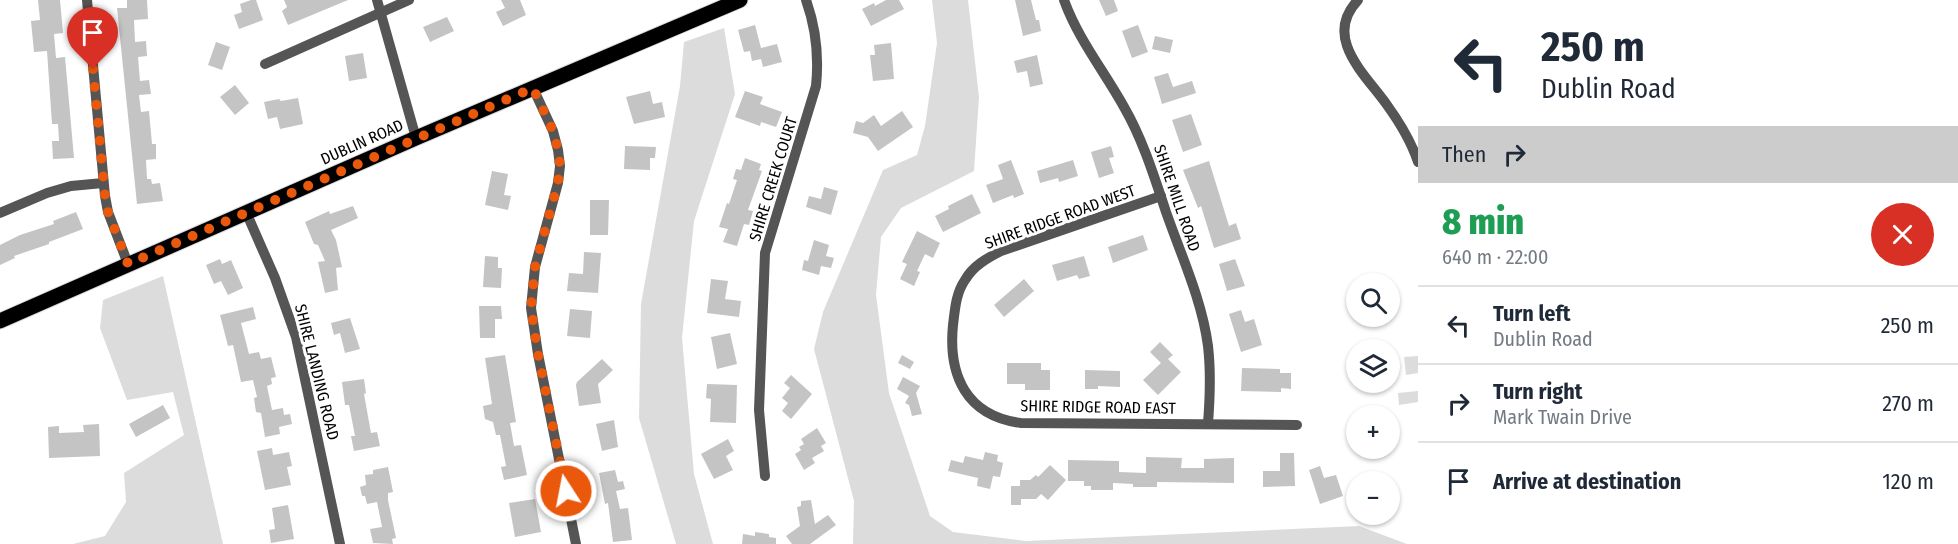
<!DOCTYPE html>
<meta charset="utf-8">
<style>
:root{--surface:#fff;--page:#f2f2f3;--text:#1f2937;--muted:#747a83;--line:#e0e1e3}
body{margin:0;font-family:"Fira Sans Condensed",sans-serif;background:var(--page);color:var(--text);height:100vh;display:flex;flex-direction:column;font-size:22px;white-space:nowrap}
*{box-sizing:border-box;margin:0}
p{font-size:20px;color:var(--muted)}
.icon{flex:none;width:33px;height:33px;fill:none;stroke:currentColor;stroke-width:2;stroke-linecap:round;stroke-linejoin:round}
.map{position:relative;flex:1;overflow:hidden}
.sheet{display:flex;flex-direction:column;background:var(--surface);width:540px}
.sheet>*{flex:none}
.guide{background:#fff;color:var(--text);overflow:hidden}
.tools{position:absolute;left:1346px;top:273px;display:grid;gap:12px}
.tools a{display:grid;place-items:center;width:54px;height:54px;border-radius:50%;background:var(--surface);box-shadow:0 2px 4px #0004;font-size:30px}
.pin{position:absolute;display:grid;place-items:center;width:51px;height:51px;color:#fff;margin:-62px -26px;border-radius:50% 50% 50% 0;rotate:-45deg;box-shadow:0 0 6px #0007}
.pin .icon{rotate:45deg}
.me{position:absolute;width:66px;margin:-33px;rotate:349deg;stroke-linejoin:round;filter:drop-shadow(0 0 4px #0008)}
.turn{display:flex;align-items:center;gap:21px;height:126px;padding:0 24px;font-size:27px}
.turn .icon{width:78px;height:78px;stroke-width:2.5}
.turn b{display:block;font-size:42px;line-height:51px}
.then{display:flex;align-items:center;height:57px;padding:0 24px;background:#0003;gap:12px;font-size:22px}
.round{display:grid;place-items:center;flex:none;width:63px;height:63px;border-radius:32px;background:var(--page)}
.head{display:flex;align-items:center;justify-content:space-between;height:102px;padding:0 24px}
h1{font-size:36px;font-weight:800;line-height:45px;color:#1e9e55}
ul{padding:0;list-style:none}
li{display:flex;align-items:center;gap:18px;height:78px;padding:0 24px;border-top:2px solid var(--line)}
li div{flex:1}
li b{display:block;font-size:22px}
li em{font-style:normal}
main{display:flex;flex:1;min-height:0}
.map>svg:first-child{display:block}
</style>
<main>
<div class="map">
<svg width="1418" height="544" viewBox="0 0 1418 544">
<rect width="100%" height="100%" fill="#fff"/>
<g fill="#dcdcdc">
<path d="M932,0h36l11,97 -5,74 -73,37 -20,29 -5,58 13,98 41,123 23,16 73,9 333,-15 48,18h-554l1,-43 -40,-152 9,-37 60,-142 34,-15 8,-29 12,-83z"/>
<path d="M724,28l11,66 -41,127 -12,117 12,136 19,70h-37l-37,-126 2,-114 39,-218 4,-44z"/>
<path d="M163,276l60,268h-150l32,-8 21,-34 -2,-29 60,-38 -11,-43 -46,8 -27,-72 3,-28z"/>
<path d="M1418,356v17l-12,2 -2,-18z"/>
<path d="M1418,391v11l-19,3 -1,-12z"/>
</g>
<g fill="#c4c4c4">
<path d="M38,0h22l3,33 -9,1 2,24 9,-1 9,101 -21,1 -1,-18h7l-1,-17h-6l-5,-73 -13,1 -3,-31 9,-1z"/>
<path d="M127,0h20l1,19 -14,1 1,22 11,-1 1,15 -9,1 2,24 9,-1 2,14 -12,1 2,17 8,-1 3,33h4v15l-10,1 1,19h4l1,5 8,-1 3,18 -26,3 -20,-196h10z"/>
<path d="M251,0h5l7,20 -24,9 -5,-14 8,-3 -2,-8z"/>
<path d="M284,0h64l-60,25 -6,-14 5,-4z"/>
<path d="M501,0h19l6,15 -23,11 -7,-14 9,-4z"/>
<path d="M886,0h13l5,9 -33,17 -9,-17 12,-6 1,3z"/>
<path d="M1015,0h16l5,20h3l2,11 -18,5z"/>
<path d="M1099,0h15l4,11 -12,5z"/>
<path d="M447,17l7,14 -24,11 -7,-15z"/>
<path d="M755,25l6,23 16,-4 5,18 -19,5 -2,-8 -9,2 -2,-10 -6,1 -6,-22z"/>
<path d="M1138,25l10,27 -16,6 -10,-27z"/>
<path d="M1155,36l18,4 -3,13 -18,-4z"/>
<path d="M216,42l14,5 -8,23 -14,-5z"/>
<path d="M891,43l3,36 -21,2 -3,-26h5l-1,-10z"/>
<path d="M363,53l4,25 -18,3 -4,-25z"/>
<path d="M1037,55l6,29 -13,3 -3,-16 -10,2 -3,-12z"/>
<path d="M1168,73l5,14 19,-6 4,12 -34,11 -8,-27z"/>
<path d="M235,85l14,18 -14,12 -15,-18z"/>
<path d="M650,91l3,13 9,-2 3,15 -31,7 -8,-27z"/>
<path d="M745,91l18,6 -3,7 22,8 -6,15 -15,-5 -1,4 -25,-9z"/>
<path d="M298,98l5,26 -23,5 -3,-12 -9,2 -4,-17 15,-3 2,2z"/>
<path d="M902,111l11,16 -35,24 -10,-14 -15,-4 3,-12 7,2 11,-8 7,11z"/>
<path d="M1191,114l11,31 -19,7 -11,-32z"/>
<path d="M625,146l31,1 -1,11h-5v12l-26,-1z"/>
<path d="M1111,146l3,11 -5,1 5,15 -15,5 -8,-26z"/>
<path d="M745,158l16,6 -2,6 3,1 -14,39 5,1 -4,14 -5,-1 -7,22 -14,-4 5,-13 -9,-2 8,-24 2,1 8,-24 -4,-1 3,-10 5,1z"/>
<path d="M1011,160l13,34 -10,4 -1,-3 -20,8 -7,-18 17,-6 -5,-14z"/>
<path d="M1073,160l5,16 -19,6 -1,-4 -18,5 -3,-12z"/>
<path d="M1209,161l20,65 7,-3 5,16 -27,9 -13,-42 -3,2 -15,-38z"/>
<path d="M492,171l16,3 -4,21 7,1 -3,14 -23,-5z"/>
<path d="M824,187l14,4 -7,24 -25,-8 3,-11 12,3z"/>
<path d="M972,194l9,19 -38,19 -8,-16 14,-7 -1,-3z"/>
<path d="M590,200h19l-1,35h-18z"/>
<path d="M353,206l5,12 -27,12 5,10 6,27 -6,1 2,22 -13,3 -7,-31 7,-1 -7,-16 -4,-1 -9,-22 24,-11 1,3z"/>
<path d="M76,212l7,17 -34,13v2l-35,12 1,2 -15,7v-20l20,-10 34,-11 -1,-3z"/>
<path d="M917,231l23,12 -7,15 -8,-4 -8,17 3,1 -6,14 -14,-7 7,-15 -5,-2z"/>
<path d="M1143,235l5,15 -35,13 -5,-16z"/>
<path d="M814,240l15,5 -3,11 8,2 -3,10 -10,-2 -2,9 -17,-5 2,-10 4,1z"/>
<path d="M584,252l17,1 -3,40 -31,-2 2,-18 14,1z"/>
<path d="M485,256l13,1v11h4l-1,20 -18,-1z"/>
<path d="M1084,256l6,20 -11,3 -2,-4 -20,6 -5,-16z"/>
<path d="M220,259l2,5 9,-4 12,28 -15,7 -7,-14 -7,3 -8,-19z"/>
<path d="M1235,259l10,27 -18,5 -8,-27z"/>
<path d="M711,279l17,2 -3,18 16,2 -2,16 -32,-4z"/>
<path d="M1024,279l10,12 -30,26 -10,-12z"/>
<path d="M479,306h22l1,13h-7v19h-15z"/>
<path d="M253,307l3,12 -15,4 8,31 10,-2 2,7 10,-2 5,20 -5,1 1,6 -5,2 5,24 11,-2 1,7 6,-1 2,10 -13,3 1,7 -15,3 -4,-24 -5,-1 -2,-14 3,-1 -4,-17 -12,2 -8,-37 -5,1 -8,-31z"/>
<path d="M570,309l22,2 -2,27 -23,-2z"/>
<path d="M1241,310l4,12 9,-3 8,26 -21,7 -12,-38z"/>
<path d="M350,318l10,31 -15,4 -5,-20 -6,2 -3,-12z"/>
<path d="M730,333l7,31 -20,5 -6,-32z"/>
<path d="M1160,342l13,13 -5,4 13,13 -23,23 -15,-15 18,-17 -11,-11z"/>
<path d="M505,355l11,67 -6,1 4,23 7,-1 6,30 -23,5 -3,-13 5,-1 -6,-31h-4l-3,-13 -8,-3 -2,-13 9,-2 -7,-46z"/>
<path d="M902,355l12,7 -4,7 -12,-6z"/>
<path d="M602,359l11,11 -15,14 3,19 -22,3 -3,-21 1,-3z"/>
<path d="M1007,363h34v7h9v20h-25v-6h-18z"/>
<path d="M1242,368l38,1v4h11v16l-10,-1v4l-40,-1z"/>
<path d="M1085,370l35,1v16l-22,-1v3h-13z"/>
<path d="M791,375l21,19 -21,25 -9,-8 6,-8 -6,-5 8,-10 -6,-5z"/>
<path d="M903,377l17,9 -4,7 6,21 -10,2 -3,-11 -4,-2 4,-7 -12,-7z"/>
<path d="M364,379l2,14 -2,1 7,39 6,-1 3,14 -26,5 -3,-15h4l-6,-31h-4l-3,-23z"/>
<path d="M707,384l30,1 -1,38 -26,-1 1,-23 -5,-1z"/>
<path d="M163,405l7,13 -34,19 -7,-13z"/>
<path d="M614,420l4,27 -16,4 -6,-27z"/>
<path d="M99,424l1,32 -51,2 -1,-31 11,-1v7l25,-1 -1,-7z"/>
<path d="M817,428l9,15 -5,3 3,5 -12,7 3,5 -11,7 -9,-16 6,-4 -2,-3 5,-3 -3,-5z"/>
<path d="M728,439l6,12 -8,5 7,14 -19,9 -13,-25z"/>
<path d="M272,448l1,7 16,-3 3,14 -5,1 4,18 -26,5 -8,-39z"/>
<path d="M985,452l13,3 -1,6 6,2 -3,14 -7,-1 -3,13 -13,-3 1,-8 -30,-7 3,-11 12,3 2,-7 18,4z"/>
<path d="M1280,453h14l1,33 -32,1v-16h17z"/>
<path d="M1146,457l36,1 -1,10h23v-9l30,-1v25l-77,-1v5h-24v-3l-20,-1v7h-22v-4h-7v-5h-16v-21l51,1v11l27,1z"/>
<path d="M1050,465l16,15 -18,20 -7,-6 -5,5h-15v6h-10v-19h9v-6h10l6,-5 2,2z"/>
<path d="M1320,466l4,12 12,-3 7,21 -23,8 -11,-34z"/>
<path d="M388,467l5,25 -5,1v7l8,38 -4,1 1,5 -20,-1 -3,-14 12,-2 -5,-25 -10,2 -2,-8h-3l-2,-9 6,-2 -1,-10 8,-1v-4z"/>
<path d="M615,470l3,12 5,-1 2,8 -9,2 4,18 8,-1 4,32 -19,2 -5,-39 -3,1 -6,-31z"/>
<path d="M535,499l6,33 -26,5 -6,-34z"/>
<path d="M811,500l4,24 13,-9 8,10 -26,19h-18l-6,-8 14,-10 -3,-19 4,-1v-5z"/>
<path d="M288,505l6,34 -23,4 -2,-13 6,-1 -3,-21z"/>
<path d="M755,532l14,2v3l7,1v6h-34l1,-10 12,2z"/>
</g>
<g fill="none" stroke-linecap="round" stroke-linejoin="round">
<defs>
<path id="primary" d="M0,321l416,-183 324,-138"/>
</defs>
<use href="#primary" stroke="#dbdbdb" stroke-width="17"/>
<g stroke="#555" stroke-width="10">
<path d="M87,0l18,196 3,16 20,52"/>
<path d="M377,0l39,138"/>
<path d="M1064,0c14,39 40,71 60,107 19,33 30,69 42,105 15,43 36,88 42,134 3,26 2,52 0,77"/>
<path d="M1358,0c-36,38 8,75 29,105 13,18 24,36 31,57"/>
<path d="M265,64l144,-64"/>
<path d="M533,88l20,43 5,19 2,16 -2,17 -23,84 -4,41 7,46 38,190"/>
<path d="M1161,196l-160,55c-14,7 -28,15 -36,29 -9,13 -10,29 -12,45 -5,50 13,91 68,98l276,2"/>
<path d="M246,212l29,66 21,59 44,207"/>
<path d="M0,213l47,-20 24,-7 32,-3"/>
<path d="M765,476l-6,-66 6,-157 51,-167c3,-29 0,-58 -10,-86"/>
</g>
<use href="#primary" stroke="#000" stroke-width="15"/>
</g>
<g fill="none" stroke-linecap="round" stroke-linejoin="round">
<path stroke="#ea580c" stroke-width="10" stroke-dasharray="0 18" d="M93,69l12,127 3,16 20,52 405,-176 20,43 5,19 2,16 -2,17 -23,84 -4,41 7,46 28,137"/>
</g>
<g text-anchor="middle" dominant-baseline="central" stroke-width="6" stroke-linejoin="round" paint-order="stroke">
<g font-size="16" fill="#000" stroke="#fff">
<text transform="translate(362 142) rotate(-24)">DUBLIN ROAD</text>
<text transform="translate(773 179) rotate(-73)">SHIRE CREEK COURT</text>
<text transform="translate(1177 198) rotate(71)">SHIRE MILL ROAD</text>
<text transform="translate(1060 217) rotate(-20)">SHIRE RIDGE ROAD WEST</text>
<text transform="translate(317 372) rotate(76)">SHIRE LANDING ROAD</text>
<text transform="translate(1098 407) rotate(1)">SHIRE RIDGE ROAD EAST</text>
</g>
</g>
</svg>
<div class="tools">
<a><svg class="icon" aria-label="search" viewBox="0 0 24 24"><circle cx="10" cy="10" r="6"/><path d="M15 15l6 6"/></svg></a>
<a><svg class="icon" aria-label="layers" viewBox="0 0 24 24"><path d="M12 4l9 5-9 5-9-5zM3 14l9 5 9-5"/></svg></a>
<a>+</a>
<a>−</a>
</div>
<div class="pin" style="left:93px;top:69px;background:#d93025"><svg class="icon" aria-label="arrive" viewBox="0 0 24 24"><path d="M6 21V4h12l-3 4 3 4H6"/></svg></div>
<svg class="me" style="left:566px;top:491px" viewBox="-20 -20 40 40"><circle r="17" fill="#ea580c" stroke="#fff" stroke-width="3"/><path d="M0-11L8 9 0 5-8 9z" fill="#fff"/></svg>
</div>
<section class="sheet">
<div class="guide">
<div class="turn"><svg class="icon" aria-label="left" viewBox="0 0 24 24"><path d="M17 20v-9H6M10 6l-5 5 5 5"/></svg><div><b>250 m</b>Dublin Road</div></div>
<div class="then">Then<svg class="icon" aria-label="right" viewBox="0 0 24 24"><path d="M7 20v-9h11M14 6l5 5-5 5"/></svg></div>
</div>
<div class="head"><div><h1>8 min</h1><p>640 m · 22:00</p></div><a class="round" style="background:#d93025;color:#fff"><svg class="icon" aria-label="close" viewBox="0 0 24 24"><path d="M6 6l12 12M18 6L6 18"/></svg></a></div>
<ul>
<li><svg class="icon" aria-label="left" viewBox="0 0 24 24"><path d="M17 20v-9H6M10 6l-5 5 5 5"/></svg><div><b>Turn left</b><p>Dublin Road</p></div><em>250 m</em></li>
<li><svg class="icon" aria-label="right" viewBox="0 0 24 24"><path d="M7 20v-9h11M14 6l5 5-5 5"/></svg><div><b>Turn right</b><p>Mark Twain Drive</p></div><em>270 m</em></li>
<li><svg class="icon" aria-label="arrive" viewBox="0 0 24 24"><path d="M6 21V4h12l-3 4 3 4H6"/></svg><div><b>Arrive at destination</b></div><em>120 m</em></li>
</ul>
</section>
</main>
